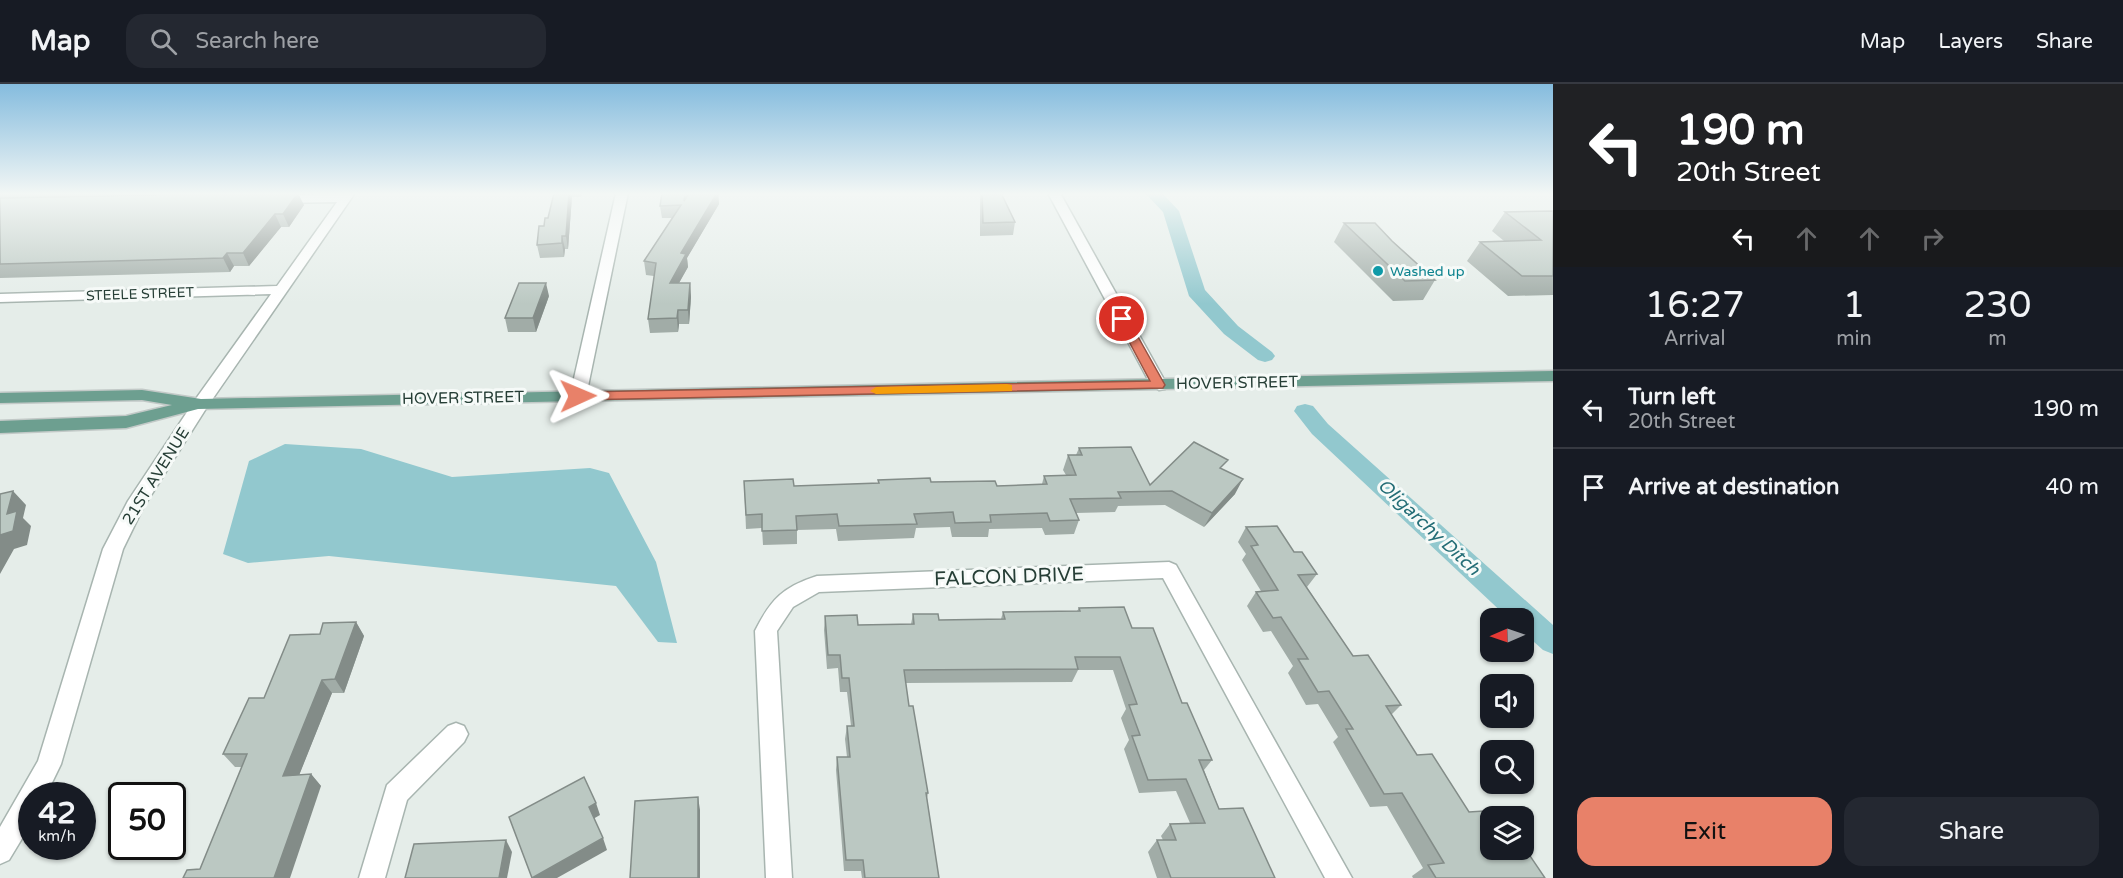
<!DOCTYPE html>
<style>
:root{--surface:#171b24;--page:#242831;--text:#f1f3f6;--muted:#9ea1a6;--line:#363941;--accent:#e88169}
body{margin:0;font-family:"Varela Round",sans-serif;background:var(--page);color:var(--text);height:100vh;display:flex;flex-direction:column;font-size:22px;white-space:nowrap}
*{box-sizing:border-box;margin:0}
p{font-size:20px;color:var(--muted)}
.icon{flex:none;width:33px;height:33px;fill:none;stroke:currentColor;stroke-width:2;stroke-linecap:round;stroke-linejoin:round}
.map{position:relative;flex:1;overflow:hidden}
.side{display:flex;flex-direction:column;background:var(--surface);width:570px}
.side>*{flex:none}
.banner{background:#202124;color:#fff;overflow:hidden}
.needle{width:39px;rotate:268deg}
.fabs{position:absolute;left:1480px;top:524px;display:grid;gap:12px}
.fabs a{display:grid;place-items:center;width:54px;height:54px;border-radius:12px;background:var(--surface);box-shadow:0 2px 4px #0004;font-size:30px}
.speed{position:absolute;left:18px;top:698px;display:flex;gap:12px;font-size:30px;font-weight:700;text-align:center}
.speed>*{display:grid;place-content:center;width:78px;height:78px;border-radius:50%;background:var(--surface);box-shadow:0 2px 4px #0004;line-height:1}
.speed small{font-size:15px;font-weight:400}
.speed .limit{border:3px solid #111;border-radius:9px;background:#fff;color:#111}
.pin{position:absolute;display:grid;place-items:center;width:51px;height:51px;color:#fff;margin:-26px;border:3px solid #fff;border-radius:50%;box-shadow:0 2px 6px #0007}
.me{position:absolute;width:66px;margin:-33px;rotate:89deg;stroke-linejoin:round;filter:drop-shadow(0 0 4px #0008)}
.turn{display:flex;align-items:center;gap:21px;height:126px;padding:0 24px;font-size:27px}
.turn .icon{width:78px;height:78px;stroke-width:2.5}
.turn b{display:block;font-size:42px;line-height:51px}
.lanes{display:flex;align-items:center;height:57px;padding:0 24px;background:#0003;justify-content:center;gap:30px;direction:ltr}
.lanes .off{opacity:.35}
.eta{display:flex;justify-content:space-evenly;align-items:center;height:102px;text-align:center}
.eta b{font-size:36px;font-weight:600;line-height:42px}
.primary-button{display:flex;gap:12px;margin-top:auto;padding:12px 24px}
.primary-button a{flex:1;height:69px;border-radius:18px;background:var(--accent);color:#111;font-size:24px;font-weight:600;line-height:69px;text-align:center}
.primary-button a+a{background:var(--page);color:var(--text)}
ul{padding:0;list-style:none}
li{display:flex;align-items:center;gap:18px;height:78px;padding:0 24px;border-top:2px solid var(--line)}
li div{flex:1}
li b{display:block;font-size:22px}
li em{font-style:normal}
header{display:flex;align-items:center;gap:36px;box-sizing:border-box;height:84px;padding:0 30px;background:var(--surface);border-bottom:2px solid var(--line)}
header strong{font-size:28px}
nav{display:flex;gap:33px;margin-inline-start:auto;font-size:21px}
.search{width:420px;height:54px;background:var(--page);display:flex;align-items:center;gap:15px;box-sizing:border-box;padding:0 21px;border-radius:18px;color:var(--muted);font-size:22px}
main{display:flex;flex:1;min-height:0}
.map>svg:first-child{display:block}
</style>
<header>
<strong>Map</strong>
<div class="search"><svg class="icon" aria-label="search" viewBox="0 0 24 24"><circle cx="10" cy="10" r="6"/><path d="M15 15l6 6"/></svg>Search here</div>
<nav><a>Map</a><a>Layers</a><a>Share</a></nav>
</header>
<main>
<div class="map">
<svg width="1553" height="794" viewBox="0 0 1553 794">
<rect width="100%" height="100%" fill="#e5ede9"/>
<path fill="#92c8ce" d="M285,360l76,5 91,28 138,-9 19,5 47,89 21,81 -19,-1 -42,-56 -287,-30 -81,7 -25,-9 26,-93z"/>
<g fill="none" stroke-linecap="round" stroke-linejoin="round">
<g fill="#92c8ce" fill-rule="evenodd">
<path d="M1145,109h17l17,18 26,79 33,36 34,26 3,4 -3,4 -7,2 -7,-2 -34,-26 -35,-38 -26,-84z"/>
<path d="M1305,320l8,2 15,18 225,201v29l-10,-4 -19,-17v-15h-16l-196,-184 -18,-23 3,-5z"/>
</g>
<defs>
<g id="minor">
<path d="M343,109h12l-148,214 -64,101 -20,41 -62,215 -15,31h-14v27l-23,38 -9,4v-37l38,-66 65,-212 25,-48 67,-101 76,-106 -271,8v-8l277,-8 60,-84 -59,1 -6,-4 2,-3z"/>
<path d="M616,109h12l-42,203 -2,4h-12l-2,-4z"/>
<path d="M1048,109h12l107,192 -2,4 -6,1 -8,-5z"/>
<path d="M1169,478l7,3 176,313h-27l-162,-300 -344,14 -26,15 -16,24 15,247h-26l-11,-247c16,-32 28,-44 62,-55z"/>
<path d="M456,639l8,3 4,8 -4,8 -57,58 -22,78h-26l28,-93 61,-59z"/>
</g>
<path id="major" d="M1553,287v10l-1355,28 -72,19 -126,5v-12l126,-5 46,-11 -30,-5 -142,3v-10l142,-3 59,9z"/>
</defs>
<use href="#minor" stroke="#a8b5b0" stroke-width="3"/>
<use href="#major" stroke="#c2c9c7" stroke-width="3"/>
<use href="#minor" fill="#fff" fill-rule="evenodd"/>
<use href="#major" fill="#6d9f90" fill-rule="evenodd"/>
</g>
<g fill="#a1aca7">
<path d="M0,109h260l44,12 -15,22h-8l-32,39h-15l-4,6 -230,6z"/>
<path d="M554,109h28l-1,4h-9l-4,52h-3l-1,8 -24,1 -3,-13 7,-19 4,-8z"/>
<path d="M662,109h25v3l2,-3h29l1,11 -32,54 1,9 -9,16h11l1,14 -2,27h-10l-1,8 -28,1 -2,-14 6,-43 -8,-1 -2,-14 28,-43h-10l-2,-12z"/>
<path d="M980,109h26v1h-5l14,28 -2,13 -33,1z"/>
<path d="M1553,127v84l-45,1 -41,-35 13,-19 24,-1 -12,-10 13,-19z"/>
<path d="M1344,139l48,18 43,39 -12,20 -30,1 -59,-59z"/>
<path d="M549,212l-13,36h-28l-3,-14z"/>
<path d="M1079,364l71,37 73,-16 12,25 -31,33 -39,-22 -47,1 -3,6 -39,1 3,7 -5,14 -29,1 -3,-7 -53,1 -1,8h-36l-2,-10 -34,1 -2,10 -76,3 -2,-12 -39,1v14l-34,1 -1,-17 -16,1 -2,-48 50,5 84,-3v-3l119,6 45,-2 2,-8 22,-1 -3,-5 5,-15h8z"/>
<path d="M1246,443l48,25 23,22 -10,13 46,69 48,49 -10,10 26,40 52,57 76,66h-132l-1,-2 11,-8 -36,-62 -17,1 -37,-65 5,-5 -20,-33 -12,1 -18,-32 5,-7 -22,-35 -8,1 -16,-26 9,-14 5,-1 -19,-31 4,-6 -8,-12z"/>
<path d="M1079,524l53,20 50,75 30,57 -8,10 15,39 56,69h-118l-9,-26 9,-12h6l-2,-4 9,-12 20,-1 -14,-32 -37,2 -15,-44 5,-9 -8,-22 5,-9 -13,-39h-35l-6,12 -166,1 3,23 19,87 -1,5 12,80h-77l-1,-7h-17l-8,-101 1,-13h10l-2,-18 2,-13h4l-4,-34h-7l-2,-24 -11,1 -3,-39 1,-14 33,9 53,-1 2,-10 26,6 62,-1 2,-7 74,-1z"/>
<path d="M356,538l8,14 -20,57h-12l-33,82 12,-1 10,12 -121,83 42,-102h-7l-12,-13 41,-56 56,-64z"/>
</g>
<g fill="#838c88">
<path d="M298,109l6,12 -15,22 -6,-13z"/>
<path d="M569,109h2l1,4 -4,52 -2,-13z"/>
<path d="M717,109h1l1,11 -32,54 1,9 -17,30 -1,-14 11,-30z"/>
<path d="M275,130l6,13 -32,39 -6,-13z"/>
<path d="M562,152l3,13 -1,8 -2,-14z"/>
<path d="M227,169l7,13 -4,6 -7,-14z"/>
<path d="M546,199l3,13 -13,36 -3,-14z"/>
<path d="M690,199l1,14 -2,27 -1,-14z"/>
<path d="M678,226l1,14 -1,8 -1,-14z"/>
<path d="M1243,395l-8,15 -31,33 8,-14z"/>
<path d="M13,407l13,14 -3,13 8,8 -4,19 -13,4 -14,25v-39l7,-21z"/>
<path d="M356,538l8,14 -20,57 -9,-14z"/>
<path d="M322,596l10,13 -38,95 -11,-12z"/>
<path d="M311,690l10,12 -31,92h-16z"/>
<path d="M698,713l2,13v68h-2z"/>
<path d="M596,719l4,12 -7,4 -4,-12z"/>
<path d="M603,754l4,12 -50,28h-25z"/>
<path d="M506,756l6,12 -5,26h-8z"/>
</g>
<g fill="#bbc8c2" stroke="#838c88" stroke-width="1.5">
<path d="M270,109h28l-15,21h-8l-32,39h-16l-4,5 -223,6v-66z"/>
<path d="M554,109h15l-3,43h-4v7l-25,2 2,-19h5l1,-8h3z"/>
<path d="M662,109h23l-1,8 5,-8h28l-36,60 5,1 -16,29h20l-2,27h-10l-1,8 -29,1 8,-56 -12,-2 37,-56 -21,1z"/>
<path d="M982,109h19l14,29 -32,1z"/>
<path d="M1553,127v65h-31l-42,-34 61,-2 -36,-28z"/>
<path d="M1344,139h31l17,18 43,39 -30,1z"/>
<path d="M519,199h27l-13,35h-28z"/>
<path d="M1194,358l34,18 -8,8 23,11 -31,34 -40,-22 -54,1 3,6 -51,1 9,21 -29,1 -3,-8 -57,2 1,7 -36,1 -2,-11 -39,2 3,10 -78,2 -2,-12 -41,2 1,14 -35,1v-17l-16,1 -2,-34 49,-2 1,7 85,-3 -1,-3 52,-2 1,4 64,-1 2,5 50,-2 -3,-8 32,-1 -8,-20h14l-3,-7 52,-1 19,38z"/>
<path d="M13,407l-6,23 10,-3 -4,20 -13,4v-41z"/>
<path d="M1277,442l17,26h8l15,22 -19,1 55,81 15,-1 33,50 -15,1 31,49 15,-1 37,58 30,-2 4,6h-12v33h33v-2l21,31h-109l-8,-13 16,-2 -42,-70 -18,1 -38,-65h7l-24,-38 -11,1 -20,-33h10l-27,-42 -8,1 -17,-26 22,-2 -27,-44 7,-1 -12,-18z"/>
<path d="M1124,523l8,21h21l29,75h5l25,57h-13l20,49 24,-1 32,70h-104l-14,-38h19l-6,-16 35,-1 -19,-44 -38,1 -16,-44 8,-1 -11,-30 8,-1 -17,-47h-45l3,12 -174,1 5,36h4l15,87h-2l13,85h-74l-2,-18h-17l-9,-103h13l-3,-31h7l-5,-48h-7l-2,-23h-12l-3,-39 32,-1 1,10 56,-1 -1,-10h25l1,6 66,-1 -2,-7 77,-1 -1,-3z"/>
<path d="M356,538l-21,57 -13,1 -39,96 28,-2 -37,104h-91l4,-8 13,-1 47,-115h-24l26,-56h15l26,-63 30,-1 3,-11z"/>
<path d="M584,693l12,26 -7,4 14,31 -71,40 -23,-61z"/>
<path d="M698,713v81h-68l5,-77z"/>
<path d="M506,756l-7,38h-94l9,-34z"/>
</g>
<linearGradient id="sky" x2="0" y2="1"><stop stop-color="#85bcde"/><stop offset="0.5" stop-color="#f3f7f5"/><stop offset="1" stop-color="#f3f7f5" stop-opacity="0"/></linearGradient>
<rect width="1553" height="220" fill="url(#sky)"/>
<path fill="#e88169" stroke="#975444" stroke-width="1.5" d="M1122,232l6,3 37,66 -2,3 -585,12 -6,-4 6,-4 572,-11 -33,-62z"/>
<path fill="#f59e0b" d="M1007,300l5,1v6l-136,3 -6,-3 6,-4z"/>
<circle fill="#0f9aa8" stroke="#f6faf8" stroke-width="2" cx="1378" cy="187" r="6"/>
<g text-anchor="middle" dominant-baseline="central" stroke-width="6" stroke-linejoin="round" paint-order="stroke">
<g font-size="14" fill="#0d838f" stroke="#f6faf8" text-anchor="start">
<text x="1390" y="187">Washed up</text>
</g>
<g font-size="14" fill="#263e36" stroke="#f6faf8">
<text transform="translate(140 210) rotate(-2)">STEELE STREET</text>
</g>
<g font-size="16" fill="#263e36" stroke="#f6faf8">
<text transform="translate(1237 299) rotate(-1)">HOVER STREET</text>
<text transform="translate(463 314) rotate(-1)">HOVER STREET</text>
<text transform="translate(156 392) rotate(-58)">21ST AVENUE</text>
</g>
<g font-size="18" font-style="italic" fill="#246d76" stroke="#f6faf8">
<text transform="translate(1429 443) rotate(43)">Oligarchy Ditch</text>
</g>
<g font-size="20" fill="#263e36" stroke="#f6faf8">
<text transform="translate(1009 493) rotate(-2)">FALCON DRIVE</text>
</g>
</g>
</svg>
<div class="fabs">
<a><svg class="needle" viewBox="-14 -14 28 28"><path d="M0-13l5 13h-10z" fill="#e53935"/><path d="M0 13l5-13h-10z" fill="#9ea1a6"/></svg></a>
<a><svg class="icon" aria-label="sound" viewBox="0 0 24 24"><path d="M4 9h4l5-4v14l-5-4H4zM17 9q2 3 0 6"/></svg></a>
<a><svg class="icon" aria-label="search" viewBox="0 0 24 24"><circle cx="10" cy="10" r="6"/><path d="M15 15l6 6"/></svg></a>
<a><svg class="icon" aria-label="layers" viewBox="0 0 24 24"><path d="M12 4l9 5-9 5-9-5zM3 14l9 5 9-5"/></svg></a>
</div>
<div class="speed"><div>42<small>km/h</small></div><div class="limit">50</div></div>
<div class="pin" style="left:1122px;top:235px;background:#d93025"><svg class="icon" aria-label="arrive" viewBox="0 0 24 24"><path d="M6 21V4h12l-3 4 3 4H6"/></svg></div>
<svg class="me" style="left:578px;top:312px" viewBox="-20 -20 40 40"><path d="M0-17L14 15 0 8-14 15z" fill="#e88169" stroke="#fff" stroke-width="4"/></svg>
</div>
<section class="side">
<div class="banner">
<div class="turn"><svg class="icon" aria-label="left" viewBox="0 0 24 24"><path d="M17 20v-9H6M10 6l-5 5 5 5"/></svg><div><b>190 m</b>20th Street</div></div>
<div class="lanes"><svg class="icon" aria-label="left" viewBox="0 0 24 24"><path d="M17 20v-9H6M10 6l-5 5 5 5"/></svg><svg class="icon off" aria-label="ahead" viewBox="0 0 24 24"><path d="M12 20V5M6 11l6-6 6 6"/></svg><svg class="icon off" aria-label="ahead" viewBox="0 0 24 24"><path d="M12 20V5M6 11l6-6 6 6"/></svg><svg class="icon off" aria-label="right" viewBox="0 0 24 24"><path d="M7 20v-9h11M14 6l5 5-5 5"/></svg></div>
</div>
<div class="eta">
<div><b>16:27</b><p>Arrival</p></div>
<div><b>1</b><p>min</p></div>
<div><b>230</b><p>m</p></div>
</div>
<ul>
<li><svg class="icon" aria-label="left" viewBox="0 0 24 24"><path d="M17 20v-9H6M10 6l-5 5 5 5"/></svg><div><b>Turn left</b><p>20th Street</p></div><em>190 m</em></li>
<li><svg class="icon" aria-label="arrive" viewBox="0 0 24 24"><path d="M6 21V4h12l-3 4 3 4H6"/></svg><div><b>Arrive at destination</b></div><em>40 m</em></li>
</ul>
<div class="primary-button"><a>Exit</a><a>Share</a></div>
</section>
</main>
